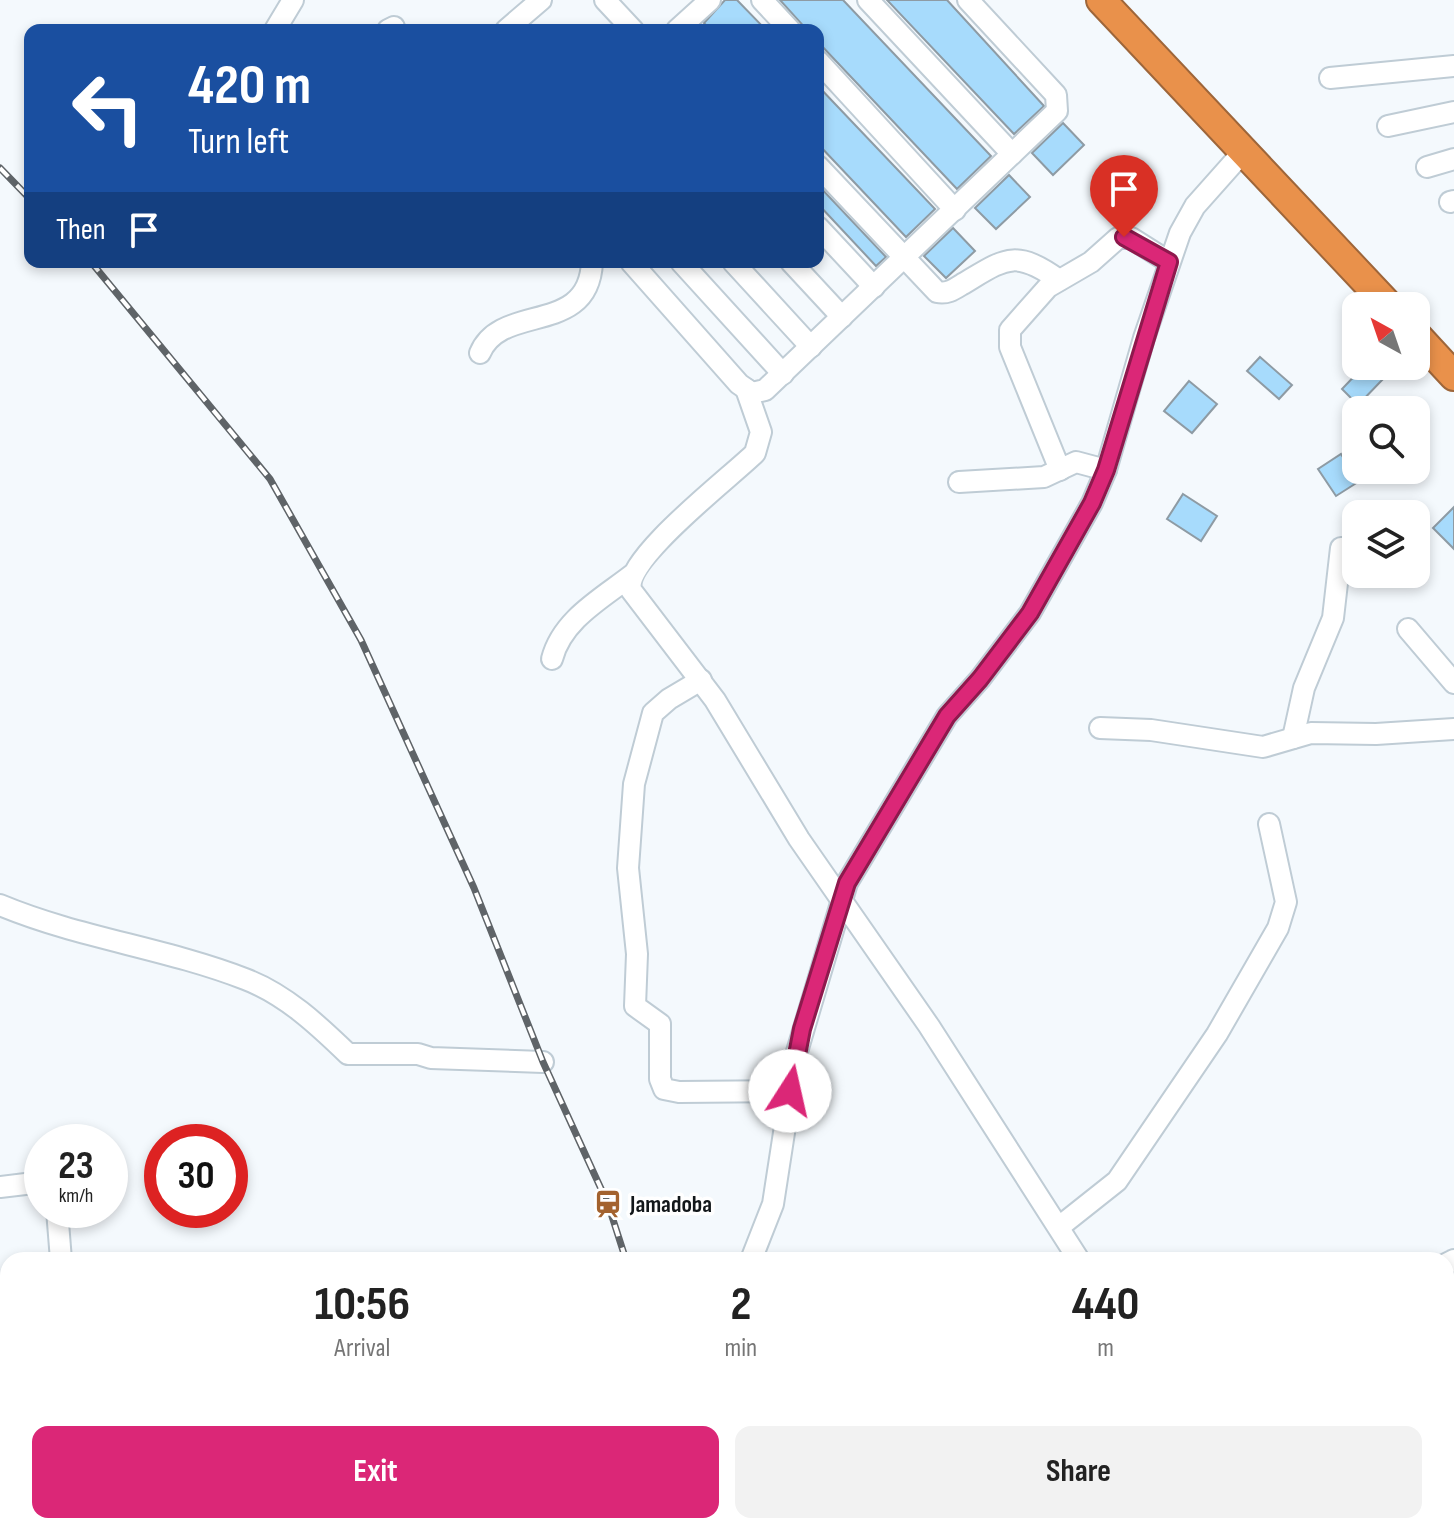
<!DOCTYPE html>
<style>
:root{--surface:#fff;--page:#f2f2f2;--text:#222;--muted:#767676;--accent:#db2777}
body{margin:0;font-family:"Sofia Sans Condensed",sans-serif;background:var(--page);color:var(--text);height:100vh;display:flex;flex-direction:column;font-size:30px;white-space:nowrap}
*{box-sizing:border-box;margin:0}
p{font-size:26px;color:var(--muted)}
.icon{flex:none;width:44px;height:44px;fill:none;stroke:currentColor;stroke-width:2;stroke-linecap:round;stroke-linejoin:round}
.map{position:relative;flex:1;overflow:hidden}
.drawer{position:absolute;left:0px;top:1252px;width:1454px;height:282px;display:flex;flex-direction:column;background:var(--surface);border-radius:24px 24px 0 0;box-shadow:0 4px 12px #0003}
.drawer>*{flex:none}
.banner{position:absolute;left:24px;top:24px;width:800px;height:244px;border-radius:16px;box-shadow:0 4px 12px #0003;background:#1a4fa0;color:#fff;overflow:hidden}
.needle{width:52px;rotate:320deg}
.controls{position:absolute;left:1342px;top:292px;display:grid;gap:16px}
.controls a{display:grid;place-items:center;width:88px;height:88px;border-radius:16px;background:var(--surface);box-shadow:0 4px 12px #0003;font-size:40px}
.speed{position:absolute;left:24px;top:1124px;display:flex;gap:16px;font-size:40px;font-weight:700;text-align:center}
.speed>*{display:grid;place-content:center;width:104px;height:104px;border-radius:50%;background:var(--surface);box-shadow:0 4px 12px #0003;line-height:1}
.speed small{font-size:20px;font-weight:400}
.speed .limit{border:12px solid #d22;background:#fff;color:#111}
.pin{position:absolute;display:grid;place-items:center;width:68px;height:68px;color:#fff;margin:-82px -34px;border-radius:50% 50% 50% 0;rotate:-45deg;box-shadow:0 0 8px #0007}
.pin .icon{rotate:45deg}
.me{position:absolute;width:88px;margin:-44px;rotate:10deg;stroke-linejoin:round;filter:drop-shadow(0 0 6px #0008)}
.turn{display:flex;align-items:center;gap:28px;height:168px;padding:0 32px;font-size:36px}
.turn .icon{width:104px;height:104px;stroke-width:2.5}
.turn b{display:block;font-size:56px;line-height:68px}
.then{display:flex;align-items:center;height:76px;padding:0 32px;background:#0003;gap:16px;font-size:30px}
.eta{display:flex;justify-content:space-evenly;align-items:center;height:136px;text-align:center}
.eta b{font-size:48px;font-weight:700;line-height:56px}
.primary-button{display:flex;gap:16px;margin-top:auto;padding:16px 32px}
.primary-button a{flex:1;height:92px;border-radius:16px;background:var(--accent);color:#fff;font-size:32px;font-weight:700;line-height:92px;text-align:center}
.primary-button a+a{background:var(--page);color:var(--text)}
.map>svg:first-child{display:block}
</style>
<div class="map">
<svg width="1454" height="1533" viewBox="0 0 1454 1533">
<rect width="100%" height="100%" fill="#f4f9fd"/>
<g fill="#a7dbfc" stroke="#8e9ba4" stroke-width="2">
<path d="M725,0h12l29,30h-56l-6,-7z"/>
<path d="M780,0h63l148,156 -34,33 -139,-147v-12h-11z"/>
<path d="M887,0h60l97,106 -30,28z"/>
<path d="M818,86l117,123 -29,28 -88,-93z"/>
<path d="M1063,123l21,22 -31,30 -21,-22z"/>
<path d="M1009,175l21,22 -34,32 -21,-21z"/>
<path d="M818,185l68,72 -10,9 -58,-62z"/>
<path d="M953,228l22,23 -29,27 -22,-22z"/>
<path d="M1260,357l32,28 -13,14 -32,-28z"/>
<path d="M1364,366h7l13,12 -26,27 -16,-16z"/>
<path d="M1189,381l28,23 -25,29 -28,-22z"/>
<path d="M1341,454l17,28 -22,14 -18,-27z"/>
<path d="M1183,494l34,22 -16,25 -34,-22z"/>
<path d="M1454,507v42l-21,-21z"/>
</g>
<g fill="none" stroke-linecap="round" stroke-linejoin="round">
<defs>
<g id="minor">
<path d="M605,0l28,30"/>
<path d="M762,0l28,30"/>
<path d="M868,0l144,154"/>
<path d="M275,30l18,-30"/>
<path d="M388,30l6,-3"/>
<path d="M506,30l35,-30"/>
<path d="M677,30l33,-30"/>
<path d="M818,61l137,149"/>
<path d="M1330,78l124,-12"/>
<path d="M1388,126l66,-14"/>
<path d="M818,166l119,126c10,2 16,-2 24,-7 44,-26 53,-37 98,-5"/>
<path d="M1427,167l27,-8"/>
<path d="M1450,202l4,-1"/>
<path d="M818,227l56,60"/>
<path d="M631,262l108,122 13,9 13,-3 292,-279 -1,-16 -88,-95"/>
<path d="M681,262l102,112"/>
<path d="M733,262l78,85"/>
<path d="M791,262l51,55"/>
<path d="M480,353c21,-51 109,-16 112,-91"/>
<path d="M746,389l15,43 -6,21c-24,24 -132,106 -124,137l84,110 84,139 130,187 150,234"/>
<path d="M1060,470l-50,-123v-17l38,-43 43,-25 27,-24h13l38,24"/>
<path d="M959,482l85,-5 32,-15 30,8"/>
<path d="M1408,629l46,54"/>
<path d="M552,659c10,-39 49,-60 80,-84"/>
<path d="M701,680l-32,19 -16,14 -19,71 -6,84 9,86 -2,52 25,18v55l4,10 15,3 111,-1"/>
<path d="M1100,728l51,2 112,17 48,-14 65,1 78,-5"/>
<path d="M1293,738l11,-50 29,-70 8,-70"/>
<path d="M0,905c79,33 165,43 245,74 40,15 73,46 103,75h70l13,4 112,4"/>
<path d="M0,1187l42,-5"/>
<path d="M57,1210l4,50"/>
<path d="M1059,1227l58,-46 100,-147 61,-106 8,-26 -17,-78"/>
<path d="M751,1260l22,-56 23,-149 51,-172 100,-167 33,-37 50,-66 62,-110 14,-33 38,-132 36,-105 15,-27 48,-54"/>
<path d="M1446,1264l8,-4"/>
<path d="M1252,1526l4,7"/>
</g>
<g id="highway">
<path d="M1101,0l288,306"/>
<path d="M1416,335l38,41"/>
</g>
</defs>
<use href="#minor" stroke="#bfccd5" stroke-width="24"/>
<use href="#highway" stroke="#9e663a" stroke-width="32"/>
<use href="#minor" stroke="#fff" stroke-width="20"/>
<use href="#highway" stroke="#e9914b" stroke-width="28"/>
<defs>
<g id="rail">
<path d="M0,168l30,31"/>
<path d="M91,262l179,217 91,161 113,248 69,174 65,142 18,56"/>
<path d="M717,1526l3,7"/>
</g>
</defs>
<use href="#rail" stroke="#5f6468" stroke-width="7"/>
<use href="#rail" stroke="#fff" stroke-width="4" stroke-dasharray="12" stroke-linecap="butt"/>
</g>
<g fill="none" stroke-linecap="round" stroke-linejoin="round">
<defs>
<path id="route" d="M790,1091l12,-62 45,-146 100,-167 33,-37 50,-66 62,-110 14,-33 63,-208 -45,-25"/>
</defs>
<use href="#route" stroke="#8e194d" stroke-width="20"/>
<use href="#route" stroke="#db2777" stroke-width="14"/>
</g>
<defs>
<symbol id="station-bare" viewBox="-9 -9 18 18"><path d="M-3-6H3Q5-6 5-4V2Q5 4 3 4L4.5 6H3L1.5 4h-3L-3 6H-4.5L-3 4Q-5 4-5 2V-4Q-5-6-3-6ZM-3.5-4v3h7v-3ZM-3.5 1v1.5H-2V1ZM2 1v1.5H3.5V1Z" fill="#a3622e" stroke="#fff" stroke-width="2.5" paint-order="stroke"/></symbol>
</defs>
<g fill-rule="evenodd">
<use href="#station-bare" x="588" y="1184" width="40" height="40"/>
</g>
<g text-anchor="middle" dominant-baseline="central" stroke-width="7" stroke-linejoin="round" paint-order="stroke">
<g font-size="24" font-weight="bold" fill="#12171a" stroke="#fff" text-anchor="start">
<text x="630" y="1204">Jamadoba</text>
</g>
</g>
</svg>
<div class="controls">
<a><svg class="needle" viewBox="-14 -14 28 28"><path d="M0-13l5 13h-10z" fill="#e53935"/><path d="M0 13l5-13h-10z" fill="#767676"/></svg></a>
<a><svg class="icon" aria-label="search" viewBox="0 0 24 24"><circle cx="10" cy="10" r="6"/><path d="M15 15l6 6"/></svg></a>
<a><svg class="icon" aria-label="layers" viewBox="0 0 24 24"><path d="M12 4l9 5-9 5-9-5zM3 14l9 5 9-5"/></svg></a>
</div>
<div class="speed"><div>23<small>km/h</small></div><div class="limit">30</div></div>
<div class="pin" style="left:1124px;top:237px;background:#d93025"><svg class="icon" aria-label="arrive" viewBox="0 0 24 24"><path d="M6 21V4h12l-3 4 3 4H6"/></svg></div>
<svg class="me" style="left:790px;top:1091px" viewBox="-20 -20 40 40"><circle r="19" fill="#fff"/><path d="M0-13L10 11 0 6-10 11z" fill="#db2777"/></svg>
<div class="banner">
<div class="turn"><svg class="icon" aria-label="left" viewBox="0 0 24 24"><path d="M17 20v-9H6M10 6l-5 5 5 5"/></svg><div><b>420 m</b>Turn left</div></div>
<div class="then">Then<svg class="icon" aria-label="arrive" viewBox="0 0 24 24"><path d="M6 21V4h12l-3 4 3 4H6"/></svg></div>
</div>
<section class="drawer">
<div class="eta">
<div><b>10:56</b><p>Arrival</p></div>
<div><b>2</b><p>min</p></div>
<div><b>440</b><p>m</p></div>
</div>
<div class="primary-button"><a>Exit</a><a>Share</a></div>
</section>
</div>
